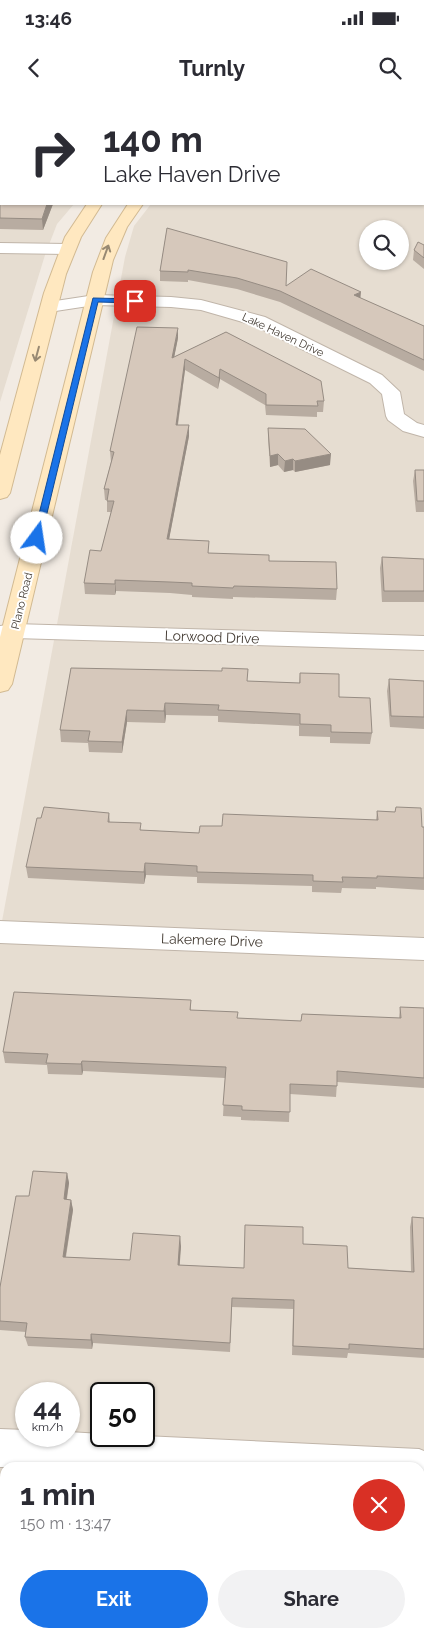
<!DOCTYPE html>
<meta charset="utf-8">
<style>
:root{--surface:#fff;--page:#f2f2f3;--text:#2b2b33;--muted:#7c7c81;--accent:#1a73e8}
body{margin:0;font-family:Raleway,sans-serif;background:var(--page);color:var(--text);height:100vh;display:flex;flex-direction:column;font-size:19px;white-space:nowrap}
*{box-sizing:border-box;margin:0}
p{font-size:16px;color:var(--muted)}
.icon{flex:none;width:28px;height:28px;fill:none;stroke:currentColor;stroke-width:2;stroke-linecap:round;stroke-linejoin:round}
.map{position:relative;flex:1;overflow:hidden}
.details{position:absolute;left:0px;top:1362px;width:425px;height:176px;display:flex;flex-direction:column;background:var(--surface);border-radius:15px 15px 0 0;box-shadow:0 1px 4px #0004}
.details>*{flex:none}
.top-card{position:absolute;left:0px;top:0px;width:425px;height:105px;box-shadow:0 1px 4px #0004;background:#fff;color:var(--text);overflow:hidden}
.fabs{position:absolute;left:359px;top:120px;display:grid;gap:10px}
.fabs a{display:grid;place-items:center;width:50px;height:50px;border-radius:50%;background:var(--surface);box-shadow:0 1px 4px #0004;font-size:25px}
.speed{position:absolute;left:15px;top:1282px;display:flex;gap:10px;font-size:25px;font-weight:700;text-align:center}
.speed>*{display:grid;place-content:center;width:65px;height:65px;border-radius:50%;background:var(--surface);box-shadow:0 1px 4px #0004;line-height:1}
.speed small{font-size:12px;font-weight:400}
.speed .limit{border:2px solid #111;border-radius:8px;background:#fff;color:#111}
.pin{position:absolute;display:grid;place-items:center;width:42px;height:42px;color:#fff;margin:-21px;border-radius:10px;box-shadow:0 2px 8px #0006}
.me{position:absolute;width:55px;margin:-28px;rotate:14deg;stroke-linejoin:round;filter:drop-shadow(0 0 4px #0008)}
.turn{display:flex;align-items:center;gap:18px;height:105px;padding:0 20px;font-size:22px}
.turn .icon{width:65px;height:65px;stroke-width:2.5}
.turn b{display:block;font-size:35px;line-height:42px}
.round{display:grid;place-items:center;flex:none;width:52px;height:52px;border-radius:26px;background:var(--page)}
.headline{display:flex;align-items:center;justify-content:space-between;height:85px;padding:0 20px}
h1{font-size:30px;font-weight:700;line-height:38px}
.action{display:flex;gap:10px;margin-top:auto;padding:10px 20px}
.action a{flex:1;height:58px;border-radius:30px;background:var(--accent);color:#fff;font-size:20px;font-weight:700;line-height:58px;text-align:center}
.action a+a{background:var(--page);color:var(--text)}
.status{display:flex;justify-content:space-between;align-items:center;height:35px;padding:0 25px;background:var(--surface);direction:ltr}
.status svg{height:14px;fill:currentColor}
header{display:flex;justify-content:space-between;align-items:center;height:65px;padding:0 20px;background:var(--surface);font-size:22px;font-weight:700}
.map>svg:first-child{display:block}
</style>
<div class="status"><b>13:46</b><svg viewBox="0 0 49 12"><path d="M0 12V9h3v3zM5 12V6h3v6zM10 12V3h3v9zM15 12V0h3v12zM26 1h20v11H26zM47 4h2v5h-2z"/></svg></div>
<header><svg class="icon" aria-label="back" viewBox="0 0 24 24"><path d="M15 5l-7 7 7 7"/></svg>Turnly<svg class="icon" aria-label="search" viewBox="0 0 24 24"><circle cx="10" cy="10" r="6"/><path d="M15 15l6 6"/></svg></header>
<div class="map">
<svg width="424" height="1538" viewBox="0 0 424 1538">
<rect width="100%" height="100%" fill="#f2ebe3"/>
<g fill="#e6ddd1" fill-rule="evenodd">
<path d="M0,0l174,1h-173v103h73l-17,20 -12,31 -45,147z"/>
<path d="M240,0h184v1538h-424v-706l125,-675 9,-31 17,-22h273v-103zM368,129h32v32h-32zM26,1294h43v42h-43zM101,1294h43v42h-43zM5,1368h415v166h-415z"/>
</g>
<path fill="#d3e7ab" d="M0,0h178l-177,1v85z"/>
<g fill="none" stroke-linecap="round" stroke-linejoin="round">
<defs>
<g id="minor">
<path d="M0,143l67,1 6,2 2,3 -2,3 -6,2 -67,-1z"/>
<path d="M95,195l76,2 30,3 64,17 117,58 18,17 4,22 13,9 7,2v12l-21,-6 -15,-11 -2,-4 -4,-22 -12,-11 -117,-58 -52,-15 -30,-3 -76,-2 -46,7 -6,-1 -2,-4 2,-4 6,-1z"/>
<path d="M14,524l410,12v14l-410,-12 -14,2v-14z"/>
<path d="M0,821l424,17v22l-424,-17z"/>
<path d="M0,1329l26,1v6h43v-4l32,2v2h43l275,13 5,2v34l-4,2v-19l-420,-1z"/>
<rect x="254" y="1534" width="42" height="4"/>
</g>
<g id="secondary">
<rect x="186" y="0" width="12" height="1"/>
<path d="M87,104h15l-21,33 -15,37 -56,219 -3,4 -7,2v-44l44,-162 21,-56z"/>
<path d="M128,104h15l-16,23 -14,33 -101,424 -4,6 -8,2v-55l93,-365 13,-34z"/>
</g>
</defs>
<use href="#minor" stroke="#c0b5a9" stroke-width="2"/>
<use href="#secondary" stroke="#d2ba92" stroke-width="2"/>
<use href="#minor" fill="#fff" fill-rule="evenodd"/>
<use href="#secondary" fill="#ffe8c0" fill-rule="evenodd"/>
</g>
<g fill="#b8aca1">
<path d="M0,90l1,14h52l-10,26 -43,-1z"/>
<path d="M167,128l119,58 74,12 64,28v45l-144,-69 -43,-13 -49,-9v2l-28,-1v-10z"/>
<path d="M424,145v24l-11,-9 1,-10z"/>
<path d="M226,232l98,69 -1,11h-6v5l-51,-2 -1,-10 -45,-26 -2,10 -33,-19 -7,55 11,11 -20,103 40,14 60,8 68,28 -1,11 -103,-3v2l-41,-2v-2l-22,-2 -54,-2 -1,4 -30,-1 -1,-11 17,-32 10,-39h-4v-12h-2l-1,-11 7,-27 -1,-11 68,-113 -4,19z"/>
<path d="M268,328l62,37 -35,7 -2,-2 -9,2 -6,-7 -8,2 -2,-29z"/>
<path d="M415,370h9v42h-8l-3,-31z"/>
<path d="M382,457l42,2v43h-42l-2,-34z"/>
<path d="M71,568l176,13 52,2 1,-10 39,24 33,36 -2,11 -40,-1v-6l-31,-1v-10l-81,-4v-6l-52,-1 -1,8 -38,-1 -5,31 -33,-1 -1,-9 -27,-1 -1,-12z"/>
<path d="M389,579l35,2v48l-34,-2 -3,-36z"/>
<path d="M396,707l26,20h2v63l-48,-3v2l-34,-1 -1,5 -29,-1v-6l-115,-3v-6l-51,-2 -2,9 -116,-6 -2,-11 15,-49 68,-5 1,9 32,8 57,3 23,-7 154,-6 1,-9 18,1z"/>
<path d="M191,900v10l46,8 64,3 1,-7 97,4 1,-11 24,1v80l-87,-6 -1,15 -46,-3 -1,28 -48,-2v-3l-18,-1 2,-38 -142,-7 -1,4 -34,-1 -1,-9 -42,-2 -2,-11z"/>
<path d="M67,1073l2,10 -2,16 4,1 2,10 -7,47 64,3 51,-14 -2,19 65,3 59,-24 45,24 63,3 -1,-44 2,-10 12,1v140l-76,-5 -1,5 -55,-3 1,-46 -61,-2 -2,45 -137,-9 -1,6 -64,-3 -3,-9 1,-5 -26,-2v-43l29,-91z"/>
<path d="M388,1534h32l4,4h-36z"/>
</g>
<g fill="#968c83">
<path d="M47,104h6l-10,26 -1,-11z"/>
<path d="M361,192l-1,10 -6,-7z"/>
<path d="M178,228v10l-6,30v-10z"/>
<path d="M185,259v11l-9,66v-11z"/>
<path d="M220,269v10l-2,10 1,-11z"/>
<path d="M189,325v11l-22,114v-11z"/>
<path d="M278,354v11l-8,2v-11z"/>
<path d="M331,354l-1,11 -35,7v-11z"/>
<path d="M293,359v11l-9,2 1,-11z"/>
<path d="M115,480l1,11 -1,4z"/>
<path d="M165,603l1,12 -1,8 -1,-12z"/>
<path d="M127,610v12l-5,31v-11z"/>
<path d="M145,763l1,12 -2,9v-12z"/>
<path d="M82,961l1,10 -1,4 -1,-11z"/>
<path d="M67,1073l2,10 -4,26 -1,-10z"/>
<path d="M71,1100l2,10 -9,56 -1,-9z"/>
<path d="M180,1136l1,10 -2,29 -1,-10z"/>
<path d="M91,1234l2,9 -1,6 -1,-9z"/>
</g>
<g fill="#d6c8bb" stroke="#968c83">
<path d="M261,0h163v28v-27h-160z"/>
<path d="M0,90h1v14h46l-5,15 -42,-1z"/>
<path d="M167,128l120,34 -1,24 25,-17 50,23 -7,3 70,31v34l-144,-69 -43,-13 -49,-8v2l-28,-1z"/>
<path d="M418,142l6,3v13l-10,-8z"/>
<path d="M137,227l41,1 -6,30 54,-26 95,49 3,20h-7l1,5 -52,-1v-11l-46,-25 -1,9 -34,-19 -9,66h13l-22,114 42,2 -1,12 61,2v6l67,1 1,27 -103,-3 -1,2 -41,-2v-3l-22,-1 -55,-2v4l-31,-1 6,-33 11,1 13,-50h-7l2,-12h-5l10,-37 -4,-1z"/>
<path d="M268,328l37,1 26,25 -36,7 -2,-2 -8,2 -7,-7 -8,2z"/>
<path d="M415,370h9v31h-7z"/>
<path d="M382,457l42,2v32h-40z"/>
<path d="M71,568l151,3v-3l26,1 -1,12 53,2v-10l39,1v23l31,1 2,35 -41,-1v-7l-31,-1v-10l-82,-4 1,-5 -54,-2 -1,8 -37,-1 -5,32 -34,-1 2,-10 -30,-1z"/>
<path d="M389,579l35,2v36l-33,-1z"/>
<path d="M44,707l65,6 -1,9 33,1 -1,7 59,3 1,-7h22l1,-12 155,6 -1,-9 18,1 1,-5 25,1 1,19h2v51l-47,-2v2l-35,-1 1,5 -30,-1v-6l-116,-3v-6l-52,-3 -1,9 -118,-5 11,-49h4z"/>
<path d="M14,892l177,8 -1,10 48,2 -1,6 64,3 1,-7 99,4 -1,-11 24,1v70l-87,-7v15l-47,-2v28l-48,-2v-4l-19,-1 3,-38 -144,-6 -1,3 -35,-1 2,-9 -45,-2z"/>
<path d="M33,1071l34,2 -3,26 7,1 -8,57 67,3 3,-27 47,3 -2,29 66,3 1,-43 58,2v17l44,2 1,22 66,4 -2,-55 12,1v131l-75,-5v5l-56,-3 1,-46 -62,-2 -2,45 -139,-9v6l-66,-3 2,-14 -27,-2v-34l16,-91h13z"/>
<path d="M0,1453h5v81h148v4h-153z"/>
<path d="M420,1490h4v48h-33v-4h29z"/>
</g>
<defs><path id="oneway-shaft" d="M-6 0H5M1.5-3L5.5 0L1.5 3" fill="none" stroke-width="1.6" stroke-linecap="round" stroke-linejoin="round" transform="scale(1.25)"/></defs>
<g stroke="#988972">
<use href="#oneway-shaft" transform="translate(106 152) rotate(-70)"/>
<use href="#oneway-shaft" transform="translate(37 254) rotate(105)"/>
</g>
<path fill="#1a73e8" stroke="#114b97" d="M93,198l42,1 4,2 -4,2 -37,-1 -57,236 -4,3 -4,-3z"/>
<g text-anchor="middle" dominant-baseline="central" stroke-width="4" stroke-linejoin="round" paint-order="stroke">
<g font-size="11" fill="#433b33" stroke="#fff">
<text transform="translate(283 235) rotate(25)">Lake Haven Drive</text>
<text transform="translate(22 501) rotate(-76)">Plano Road</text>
</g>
<g font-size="14" fill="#433b33" stroke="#fff">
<text transform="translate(212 537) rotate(2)">Lorwood Drive</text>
<text transform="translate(212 840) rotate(2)">Lakemere Drive</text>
</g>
</g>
</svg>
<div class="fabs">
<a><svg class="icon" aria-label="search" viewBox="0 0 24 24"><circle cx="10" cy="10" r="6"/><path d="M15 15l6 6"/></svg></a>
</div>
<div class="speed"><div>44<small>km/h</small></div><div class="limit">50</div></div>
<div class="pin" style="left:135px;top:201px;background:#d93025"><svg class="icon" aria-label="arrive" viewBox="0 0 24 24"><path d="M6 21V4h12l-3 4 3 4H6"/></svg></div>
<svg class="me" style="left:37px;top:438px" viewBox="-20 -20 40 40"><circle r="19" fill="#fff"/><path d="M0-13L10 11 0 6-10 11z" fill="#1a73e8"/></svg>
<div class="top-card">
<div class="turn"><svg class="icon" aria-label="right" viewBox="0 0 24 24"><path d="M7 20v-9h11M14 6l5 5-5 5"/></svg><div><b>140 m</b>Lake Haven Drive</div></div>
</div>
<section class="details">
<div class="headline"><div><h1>1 min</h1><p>150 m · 13:47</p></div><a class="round" style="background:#d93025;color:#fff"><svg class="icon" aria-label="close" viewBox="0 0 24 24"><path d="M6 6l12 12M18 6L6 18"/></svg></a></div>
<div class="action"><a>Exit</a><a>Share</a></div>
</section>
</div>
